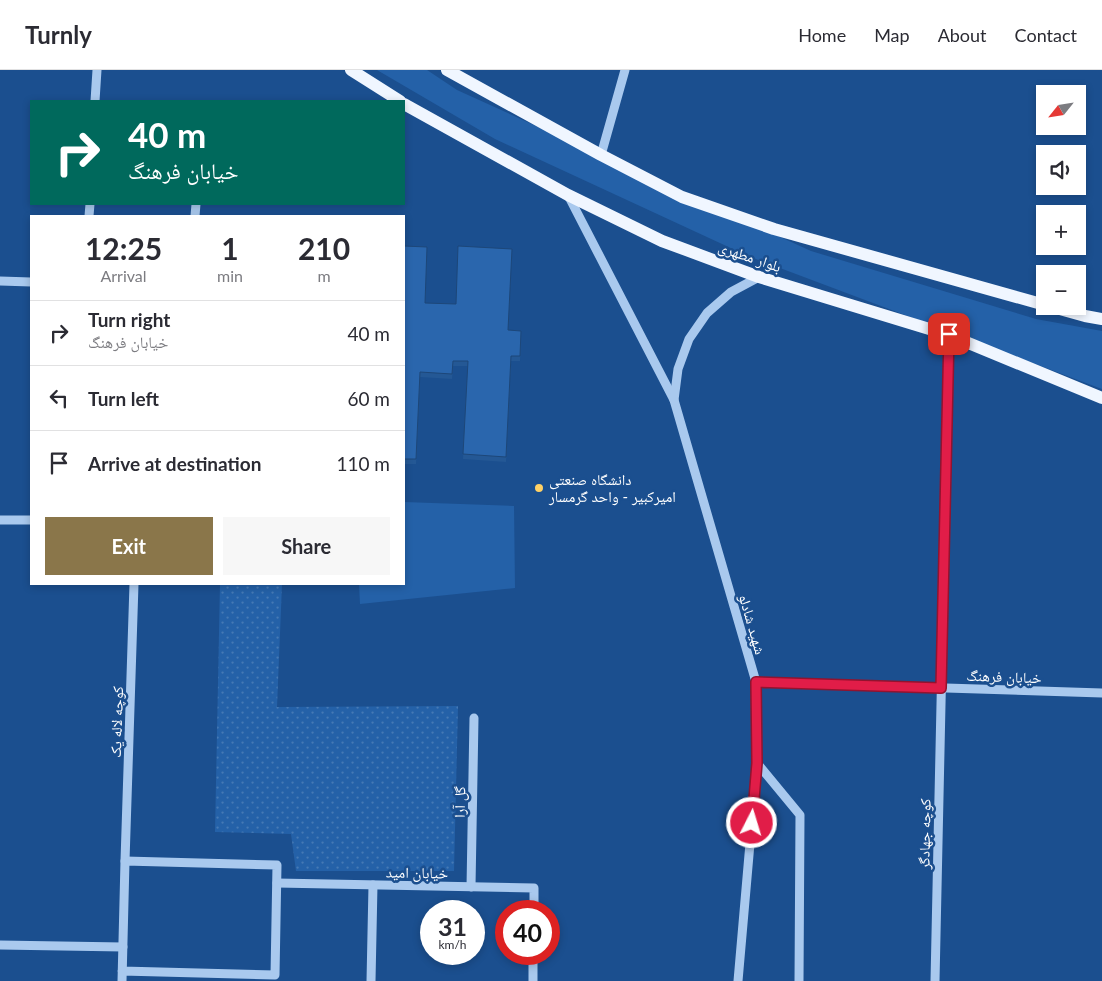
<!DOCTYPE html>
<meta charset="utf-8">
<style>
:root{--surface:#fff;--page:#f7f7f7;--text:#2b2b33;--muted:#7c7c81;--line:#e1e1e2;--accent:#8a764a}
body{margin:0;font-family:Lato,"Noto Naskh Arabic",sans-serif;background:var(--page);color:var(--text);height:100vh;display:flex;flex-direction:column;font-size:19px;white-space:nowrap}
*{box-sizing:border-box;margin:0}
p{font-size:16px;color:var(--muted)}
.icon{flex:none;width:28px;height:28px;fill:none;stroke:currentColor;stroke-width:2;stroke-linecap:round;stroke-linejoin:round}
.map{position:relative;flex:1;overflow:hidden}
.drawer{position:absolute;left:30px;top:145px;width:375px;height:370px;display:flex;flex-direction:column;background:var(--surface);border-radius:0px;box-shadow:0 2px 8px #0003}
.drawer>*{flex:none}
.hud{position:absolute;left:30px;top:30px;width:375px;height:105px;border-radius:0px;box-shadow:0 2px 8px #0003;background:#00695c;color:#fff;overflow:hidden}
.needle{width:32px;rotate:240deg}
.fabs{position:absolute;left:1036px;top:15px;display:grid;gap:10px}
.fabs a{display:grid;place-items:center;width:50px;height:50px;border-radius:0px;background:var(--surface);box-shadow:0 2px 8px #0003;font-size:25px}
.speed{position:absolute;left:420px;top:830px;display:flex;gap:10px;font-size:25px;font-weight:700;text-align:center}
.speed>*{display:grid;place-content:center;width:65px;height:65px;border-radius:50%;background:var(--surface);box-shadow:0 2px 8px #0003;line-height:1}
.speed small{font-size:12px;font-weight:400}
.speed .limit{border:8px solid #d22;background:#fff;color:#111}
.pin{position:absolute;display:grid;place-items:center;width:42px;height:42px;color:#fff;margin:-21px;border-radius:10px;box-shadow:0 2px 8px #0006}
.me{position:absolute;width:55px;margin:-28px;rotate:5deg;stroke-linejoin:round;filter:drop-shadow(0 0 4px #0008)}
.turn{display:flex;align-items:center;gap:18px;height:105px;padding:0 15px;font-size:22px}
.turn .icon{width:65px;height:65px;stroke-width:2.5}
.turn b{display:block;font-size:35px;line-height:42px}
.eta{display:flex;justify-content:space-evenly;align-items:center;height:85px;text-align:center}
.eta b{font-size:30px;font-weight:700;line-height:35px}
.primary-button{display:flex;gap:10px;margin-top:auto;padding:10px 15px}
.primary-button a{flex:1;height:58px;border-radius:0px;background:var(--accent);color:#fff;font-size:20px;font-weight:700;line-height:58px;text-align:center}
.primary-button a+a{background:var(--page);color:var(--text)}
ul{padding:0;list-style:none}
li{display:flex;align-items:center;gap:15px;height:65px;padding:0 15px;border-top:1px solid var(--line)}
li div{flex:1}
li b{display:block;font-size:19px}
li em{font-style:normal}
header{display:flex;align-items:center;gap:30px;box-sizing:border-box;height:70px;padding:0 25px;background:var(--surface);border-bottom:1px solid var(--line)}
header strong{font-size:24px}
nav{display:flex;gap:28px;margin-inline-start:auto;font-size:18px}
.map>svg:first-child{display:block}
</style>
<header>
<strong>Turnly</strong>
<nav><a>Home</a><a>Map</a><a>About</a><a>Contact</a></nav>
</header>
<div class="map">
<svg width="1102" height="911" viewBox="0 0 1102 911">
<defs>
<pattern id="park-dots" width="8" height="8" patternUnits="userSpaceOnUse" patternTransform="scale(1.25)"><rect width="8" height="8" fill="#2461a8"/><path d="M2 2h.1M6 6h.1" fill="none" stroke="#4579b5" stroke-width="1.8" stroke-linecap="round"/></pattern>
</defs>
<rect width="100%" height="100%" fill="#1b4f8f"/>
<g fill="#2461a8">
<path d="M377,0h50l30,20 354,161 225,68 66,12v58l-354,-133 -253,-117z"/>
<path d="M404,432l110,4 1,82 -155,16 -1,-20h45z"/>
</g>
<path fill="url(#park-dots)" d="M220,514h62l-5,123 181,-1 -4,165h-158l-5,-37 -76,-2z"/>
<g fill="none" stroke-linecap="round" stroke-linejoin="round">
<g stroke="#a9c9ee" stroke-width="9">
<path d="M95,31l2,-31"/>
<path d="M601,85l24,-85"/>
<path d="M568,125l106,205 82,282 1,81 -19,218"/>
<path d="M89,146l1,-12"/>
<path d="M195,146l1,-12"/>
<path d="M0,211l31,1"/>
<path d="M674,330l4,-31 11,-30 18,-26 24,-21 28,-15"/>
<path d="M0,450h31"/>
<path d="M756,612l346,11"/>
<path d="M757,693l43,52 -1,166"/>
<path d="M125,791l9,-277"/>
<path d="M277,813l257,5v23"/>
<path d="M471,817l3,-169"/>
<path d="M0,875l123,2"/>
<path d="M122,911l3,-120 152,4 -2,110 -153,-4"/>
<path d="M371,911l2,-96"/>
<path d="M533,911v-27"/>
<path d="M935,911l14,-646"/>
</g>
<g stroke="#f0f6ff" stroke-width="12">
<path d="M351,0l49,31"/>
<path d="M447,0l154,85 81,42 92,32 271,76"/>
<path d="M404,34l164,91 94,46 97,36 190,58 153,63"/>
<path d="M1049,236l36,10 17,3"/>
</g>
</g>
<path fill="#245895" d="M404,176l21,57 84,27 12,1 -1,30h-9l-5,101 -43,-3 5,-93h-15l-1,13 -32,-2 -4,87h-12z"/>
<path fill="#2a66ad" stroke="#1d4779" d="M404,176l23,1 -2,56 31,1 2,-58 54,3 -4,81 13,1 -1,25h-9l-5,101 -43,-3 5,-93h-15l-1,13 -32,-2 -4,87h-12z"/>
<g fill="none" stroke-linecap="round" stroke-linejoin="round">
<defs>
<path id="route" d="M752,753l5,-60 -1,-81 185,6 8,-354"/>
</defs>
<use href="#route" stroke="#92132f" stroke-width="12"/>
<use href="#route" stroke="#e11d48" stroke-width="9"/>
</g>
<circle fill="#ffd166" stroke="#1b4f8f" stroke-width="2" cx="539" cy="418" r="5"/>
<g text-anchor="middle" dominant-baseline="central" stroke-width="5" stroke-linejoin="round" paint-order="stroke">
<g font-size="15" fill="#fff" stroke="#1b4f8f">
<text transform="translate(750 186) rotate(19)">بلوار مطهری</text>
<text transform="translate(753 554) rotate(74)">شهید شادلو</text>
<text transform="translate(1004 606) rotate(2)">خیابان فرهنگ</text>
<text transform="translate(116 652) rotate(-88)">کوچه لاله یک</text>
<text transform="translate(459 732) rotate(-89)">گل آرا</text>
<text transform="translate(924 764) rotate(-89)">کوچه جهادگر</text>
<text transform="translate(417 802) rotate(1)">خیابان امید</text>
</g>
<g font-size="15" fill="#fff" stroke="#1b4f8f" text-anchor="start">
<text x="549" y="409">دانشگاه صنعتی<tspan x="549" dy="17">امیرکبیر - واحد گرمسار</tspan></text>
</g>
</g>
</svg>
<div class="fabs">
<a><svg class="needle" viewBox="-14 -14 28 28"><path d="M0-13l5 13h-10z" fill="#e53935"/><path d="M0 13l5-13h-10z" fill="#7c7c81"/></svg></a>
<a><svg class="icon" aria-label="sound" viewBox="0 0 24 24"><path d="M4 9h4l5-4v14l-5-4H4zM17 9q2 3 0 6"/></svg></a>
<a>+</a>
<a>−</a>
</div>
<div class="speed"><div>31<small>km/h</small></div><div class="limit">40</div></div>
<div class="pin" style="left:949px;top:264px;background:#d93025"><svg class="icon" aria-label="arrive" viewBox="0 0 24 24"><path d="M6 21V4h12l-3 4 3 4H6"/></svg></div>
<svg class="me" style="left:752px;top:753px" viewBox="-20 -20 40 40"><circle r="17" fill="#e11d48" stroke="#fff" stroke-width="3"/><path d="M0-11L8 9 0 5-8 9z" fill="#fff"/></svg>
<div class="hud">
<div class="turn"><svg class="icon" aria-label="right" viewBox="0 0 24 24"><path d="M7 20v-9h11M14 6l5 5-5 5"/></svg><div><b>40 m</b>خیابان فرهنگ</div></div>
</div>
<section class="drawer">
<div class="eta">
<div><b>12:25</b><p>Arrival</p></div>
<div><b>1</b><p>min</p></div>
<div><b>210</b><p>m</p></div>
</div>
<ul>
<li><svg class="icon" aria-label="right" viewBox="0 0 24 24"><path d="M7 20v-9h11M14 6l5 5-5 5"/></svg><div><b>Turn right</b><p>خیابان فرهنگ</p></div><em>40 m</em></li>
<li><svg class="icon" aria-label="left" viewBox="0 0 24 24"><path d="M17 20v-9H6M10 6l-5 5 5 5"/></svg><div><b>Turn left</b></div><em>60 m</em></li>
<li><svg class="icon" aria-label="arrive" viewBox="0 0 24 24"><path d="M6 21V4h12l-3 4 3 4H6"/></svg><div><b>Arrive at destination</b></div><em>110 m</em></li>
</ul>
<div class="primary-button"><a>Exit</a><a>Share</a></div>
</section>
</div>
